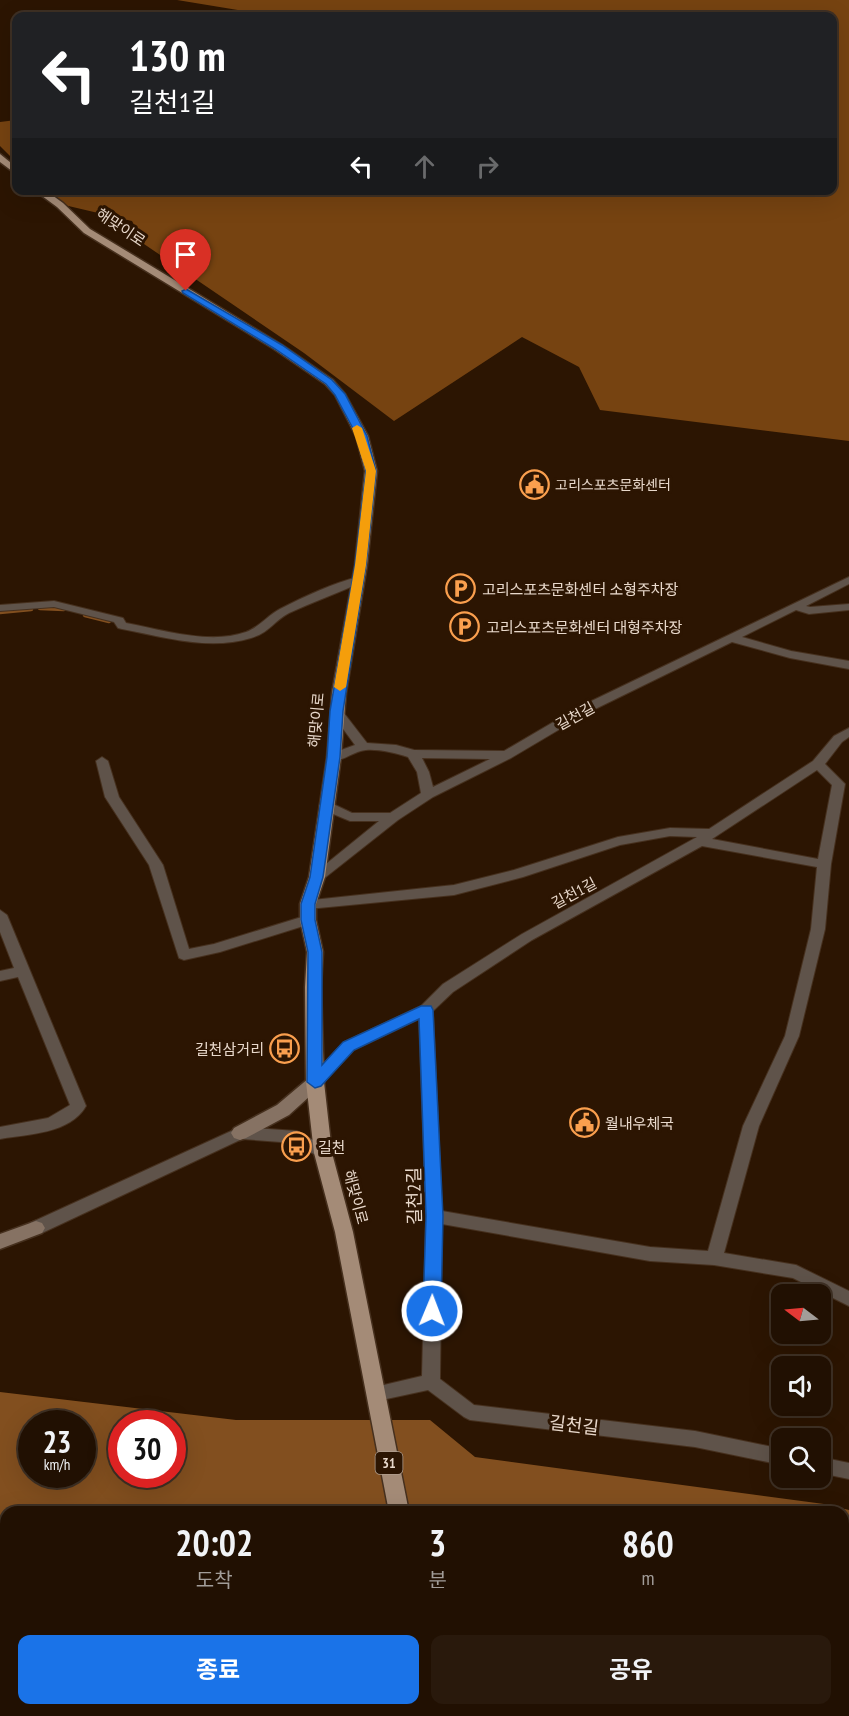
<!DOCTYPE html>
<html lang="ko">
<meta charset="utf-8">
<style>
:root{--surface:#211002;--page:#29190c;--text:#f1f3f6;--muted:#a29d99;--line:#3e3024;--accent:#1a73e8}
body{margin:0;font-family:"PT Sans Narrow","Noto Sans KR",sans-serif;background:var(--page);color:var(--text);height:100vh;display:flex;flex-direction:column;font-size:22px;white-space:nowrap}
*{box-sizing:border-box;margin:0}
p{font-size:20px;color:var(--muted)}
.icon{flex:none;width:33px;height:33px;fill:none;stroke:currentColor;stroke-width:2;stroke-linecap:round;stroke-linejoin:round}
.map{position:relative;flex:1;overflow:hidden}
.details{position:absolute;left:0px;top:1506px;width:849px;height:210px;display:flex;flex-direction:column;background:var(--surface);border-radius:18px 18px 0 0;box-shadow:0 6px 24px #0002,0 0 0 2px var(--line)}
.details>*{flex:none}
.top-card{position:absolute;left:12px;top:12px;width:825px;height:183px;border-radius:12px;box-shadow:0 6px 24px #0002,0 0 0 2px var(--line);background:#202124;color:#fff;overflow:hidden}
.needle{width:39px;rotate:286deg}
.tools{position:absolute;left:771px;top:1284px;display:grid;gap:12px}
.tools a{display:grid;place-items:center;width:60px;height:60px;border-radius:12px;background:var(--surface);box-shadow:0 6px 24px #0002,0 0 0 2px var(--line);font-size:30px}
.speed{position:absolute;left:18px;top:1410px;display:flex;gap:12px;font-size:30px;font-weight:700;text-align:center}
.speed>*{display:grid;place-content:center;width:78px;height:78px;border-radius:50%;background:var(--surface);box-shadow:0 6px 24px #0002,0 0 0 2px var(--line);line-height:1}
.speed small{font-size:15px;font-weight:400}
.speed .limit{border:9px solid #d22;background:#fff;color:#111}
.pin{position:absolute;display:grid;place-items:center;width:51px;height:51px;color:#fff;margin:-62px -26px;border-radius:50% 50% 50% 0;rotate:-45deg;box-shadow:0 0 6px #0007}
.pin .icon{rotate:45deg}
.me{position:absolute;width:66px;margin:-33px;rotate:1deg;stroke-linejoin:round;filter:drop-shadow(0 0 4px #0008)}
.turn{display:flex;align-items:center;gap:21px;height:126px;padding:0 18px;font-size:27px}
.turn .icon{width:78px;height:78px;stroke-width:2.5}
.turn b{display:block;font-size:42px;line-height:51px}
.lanes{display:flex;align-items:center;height:57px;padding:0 18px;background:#0003;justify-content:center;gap:30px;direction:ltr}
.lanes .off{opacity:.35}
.eta{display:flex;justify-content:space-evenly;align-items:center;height:102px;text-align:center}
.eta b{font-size:36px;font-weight:700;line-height:42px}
.button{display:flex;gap:12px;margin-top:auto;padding:12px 18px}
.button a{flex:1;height:69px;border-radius:12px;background:var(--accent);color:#fff;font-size:24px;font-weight:700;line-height:69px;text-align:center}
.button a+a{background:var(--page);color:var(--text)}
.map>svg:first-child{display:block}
</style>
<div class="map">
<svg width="849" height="1716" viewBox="0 0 849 1716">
<rect width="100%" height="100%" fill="#2c1502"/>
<g fill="#764311">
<path d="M177,0h672v441l-249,-31 -21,-43 -57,-30 -128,84 -90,-68 -160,-109 -12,-23 -72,-17 -14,-13 786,-1v-174h-557z"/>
<path d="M16,120v42l-16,-16v-24z"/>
</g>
<path fill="#824f1f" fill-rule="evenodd" d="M0,1392l236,28h194l45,37 349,47 25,6v206h-91l-15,-6h100v-198h-837v16l-6,-1zM32,1424h50v50h-50zM122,1424h50v50h-50z"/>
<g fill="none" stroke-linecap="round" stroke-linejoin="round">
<g stroke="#824f1f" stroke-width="4.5">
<path d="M40,608l24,1"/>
<path d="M0,612l31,-3"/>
<path d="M85,615l24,6"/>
</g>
<defs>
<g id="street">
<path d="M358,577l6,3 -2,2c-24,11 -49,20 -73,31 -14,7 -20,20 -38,25 -42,13 -87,-1 -129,-9l-4,-1 -4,-6 -60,-15 -54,4v-6l54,-4 69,17 3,5c37,7 84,22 120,9 15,-6 22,-17 34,-23 23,-12 54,-26 78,-32z"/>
<path d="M849,577v7l-43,22 4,1 39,-3v6l-40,4 -13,-4 -54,27 49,14 58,10v8l-59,-11 -58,-16 -145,71 -76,45 -78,39 -35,23 -76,60h-10l-2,-3 69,-56h-29l-29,-12 -2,-3 2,-3h10l21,10h38l31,-20 -4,-21 -9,-15c-13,-4 -29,-8 -42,-7 -13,1 -24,13 -36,10l-2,-3 2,-3 25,-9 -25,-34 2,-3h8l27,35 29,2 18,5 90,1 75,-44zM422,758l68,1 -57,28 -4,-15z"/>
<path d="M849,728v9l-7,5 -17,22 20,20 -14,80 -6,65 -26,107 -40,90 -35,127 72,12 53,26v15l-56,-28 -79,-13 -64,-4 -208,-37 -2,155 34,26 221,26 87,18v16l-87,-18 -225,-27 -6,-3 -36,-27 -51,11 -6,-3 -3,-5 3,-5 51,-12 4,-160 -7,-197 -65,31 -34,36h-10l-3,-4 3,-4 34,-36 77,-36 22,-22 79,-50 175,-97 -27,-1 -50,9 -97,32 -69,18 -146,14 -5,-2 -2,-3 2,-3 151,-16 60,-15 104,-33 52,-9 39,1 104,-68 21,-25zM817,770l15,15 -14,74 -106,-20zM702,846l115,21 -6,62 -26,107 -42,90 -35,125 -58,-4 -208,-36 -9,-200 20,-19 79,-52z"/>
<path d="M102,757l6,4 11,36 44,68 26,84 25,-5 94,-29 5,2 2,3 -2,3 -93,29 -36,8 -5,-2 -30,-93 -44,-68 -9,-36z"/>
<path d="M0,910l7,5 79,191c-16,28 -58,28 -86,33v-12l48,-9 22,-13 -52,-128 -18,4v-10l14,-3 -14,-36z"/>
<path d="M240,1127l57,4 32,18 2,4 -2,4 -6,2 -29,-16 -52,-4 -200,94 -6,1 -6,-1 -2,-5 2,-5z"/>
<path d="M820,1457l29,6v16l-29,-6z"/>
</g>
<g id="secondary">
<path d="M315,1076l6,2 3,4 -3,4 -32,29 -43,23 -6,2 -6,-2 -3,-5 3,-5 43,-23 32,-27z"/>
<path d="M36,1221l6,2 3,5 -3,5 -42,16v-15z"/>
<path d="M704,1710h30l2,6h-30z"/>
</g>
<g id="primary">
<path d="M0,154l16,13v7l-16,-12z"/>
<path d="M34,190h11l18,13 27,26 192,116 51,35 12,14 23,42 9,35 -10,94 -21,128 -5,64 -16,120 -9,27v16l7,32 -2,35 3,95 8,71 21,79 56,280h-20l-54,-280 -21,-79 -8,-71 -1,-95 2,-35 -7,-32v-16l9,-27 18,-120 5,-64 23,-128 10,-94 -9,-35 -21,-41 -10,-11 -51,-35 -190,-116 -27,-26z"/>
<path d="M447,1710h23l2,6h-23z"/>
</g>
</defs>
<use href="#street" stroke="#46301e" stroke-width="2"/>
<use href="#secondary" stroke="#46301e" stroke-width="3"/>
<use href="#primary" stroke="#46301e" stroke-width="3"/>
<use href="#street" fill="#5f534a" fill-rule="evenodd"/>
<use href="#secondary" fill="#867263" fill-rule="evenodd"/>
<use href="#primary" fill="#a48b77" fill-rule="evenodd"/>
</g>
<path fill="#1a73e8" stroke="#114b97" stroke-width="1.5" d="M186,289l96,56 50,35 13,14 22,42 9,35 -10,94 -23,146 -3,46 -17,120 -8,27v16l7,32v113l21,-23 78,-36h10l2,4 10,206 -2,95 -3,5h-12l-3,-5 3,-95 -7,-197 -65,31 -33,36 -6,2 -8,-6 1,-130 -7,-32v-16l9,-27 17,-120 3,-46 25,-146 11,-94 -9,-35 -22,-41 -9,-11 -51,-35 -92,-56 -1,-2z"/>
<path fill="#f59e0b" d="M357,425l5,3 14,43 -10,94 -20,122 -6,4 -6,-4 21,-122 11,-94 -14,-43z"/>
<defs>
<symbol id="civic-ring" viewBox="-11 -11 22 22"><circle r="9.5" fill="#2c1502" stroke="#fa9f4e" stroke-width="1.5"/><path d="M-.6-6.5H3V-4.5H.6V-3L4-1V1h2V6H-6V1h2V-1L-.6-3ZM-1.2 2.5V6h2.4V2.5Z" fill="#fa9f4e"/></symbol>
<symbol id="parking-ring" viewBox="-11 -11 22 22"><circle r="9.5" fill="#2c1502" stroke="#fa9f4e" stroke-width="1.5"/><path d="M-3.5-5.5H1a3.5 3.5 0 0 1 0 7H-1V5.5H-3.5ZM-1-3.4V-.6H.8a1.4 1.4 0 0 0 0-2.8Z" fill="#fa9f4e"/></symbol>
<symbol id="bus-ring" viewBox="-11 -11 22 22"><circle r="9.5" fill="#2c1502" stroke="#fa9f4e" stroke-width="1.5"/><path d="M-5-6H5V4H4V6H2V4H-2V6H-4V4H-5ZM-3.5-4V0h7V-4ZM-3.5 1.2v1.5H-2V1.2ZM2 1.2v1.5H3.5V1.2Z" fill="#fa9f4e"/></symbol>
</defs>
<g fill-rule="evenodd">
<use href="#civic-ring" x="518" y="468" width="33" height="33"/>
<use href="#parking-ring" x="444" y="572" width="33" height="33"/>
<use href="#parking-ring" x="448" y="610" width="33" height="33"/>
<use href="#bus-ring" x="268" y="1032" width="33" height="33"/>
<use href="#civic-ring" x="568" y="1106" width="33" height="33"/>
<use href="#bus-ring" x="280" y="1130" width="33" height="33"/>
</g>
<g text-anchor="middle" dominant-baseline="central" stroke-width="6" stroke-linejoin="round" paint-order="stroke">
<g font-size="14" fill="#e8d8cb" stroke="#2c1502" text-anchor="start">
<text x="555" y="485">고리스포츠문화센터</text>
</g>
<rect fill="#2c1502" stroke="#b09e8f" stroke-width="1.5" x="375.5" y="1452" width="27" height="22" rx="4.5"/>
<g font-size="14" font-weight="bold" fill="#e8d8cb">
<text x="389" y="1463">31</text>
</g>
<g font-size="15" fill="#e8d8cb" stroke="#2c1502">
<text transform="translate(121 227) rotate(34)">해맞이로</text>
<text transform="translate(575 716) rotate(-29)">길천길</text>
<text transform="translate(316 720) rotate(-85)">해맞이로</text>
<text transform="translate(574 893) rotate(-28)">길천1길</text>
<text transform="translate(356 1197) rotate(75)">해맞이로</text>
</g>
<g font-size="15" fill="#e8d8cb" stroke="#2c1502" text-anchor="start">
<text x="482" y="589">고리스포츠문화센터 소형주차장</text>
<text x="486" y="627">고리스포츠문화센터 대형주차장</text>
<text x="264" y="1049" text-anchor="end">길천삼거리</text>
<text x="605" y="1123">월내우체국</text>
<text x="318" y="1147">길천</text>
</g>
<g font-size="18" fill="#e8d8cb" stroke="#2c1502">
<text transform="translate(414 1196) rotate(-91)">길천2길</text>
<text transform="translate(574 1425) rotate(7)">길천길</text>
</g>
</g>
</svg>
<div class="tools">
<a><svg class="needle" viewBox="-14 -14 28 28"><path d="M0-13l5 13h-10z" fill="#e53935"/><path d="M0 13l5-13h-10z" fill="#a29d99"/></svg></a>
<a><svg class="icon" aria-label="sound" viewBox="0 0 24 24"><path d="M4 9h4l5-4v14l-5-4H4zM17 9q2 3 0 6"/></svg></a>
<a><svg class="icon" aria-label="search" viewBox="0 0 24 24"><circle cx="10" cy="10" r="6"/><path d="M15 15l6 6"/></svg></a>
</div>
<div class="speed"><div>23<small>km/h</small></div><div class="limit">30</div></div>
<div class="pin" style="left:186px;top:291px;background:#d93025"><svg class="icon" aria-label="arrive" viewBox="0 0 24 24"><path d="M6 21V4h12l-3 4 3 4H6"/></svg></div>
<svg class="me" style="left:432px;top:1311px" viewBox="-20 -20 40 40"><circle r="17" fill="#1a73e8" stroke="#fff" stroke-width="3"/><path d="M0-11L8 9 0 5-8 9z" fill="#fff"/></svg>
<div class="top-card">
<div class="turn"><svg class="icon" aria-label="left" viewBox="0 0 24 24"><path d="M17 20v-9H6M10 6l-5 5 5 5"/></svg><div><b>130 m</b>길천1길</div></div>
<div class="lanes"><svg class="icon" aria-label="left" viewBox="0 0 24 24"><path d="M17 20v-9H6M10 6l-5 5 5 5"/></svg><svg class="icon off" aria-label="ahead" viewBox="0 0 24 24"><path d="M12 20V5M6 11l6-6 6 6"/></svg><svg class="icon off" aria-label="right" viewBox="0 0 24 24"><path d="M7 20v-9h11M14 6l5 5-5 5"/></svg></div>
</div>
<section class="details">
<div class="eta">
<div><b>20:02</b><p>도착</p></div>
<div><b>3</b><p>분</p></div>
<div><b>860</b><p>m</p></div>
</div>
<div class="button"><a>종료</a><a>공유</a></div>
</section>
</div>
